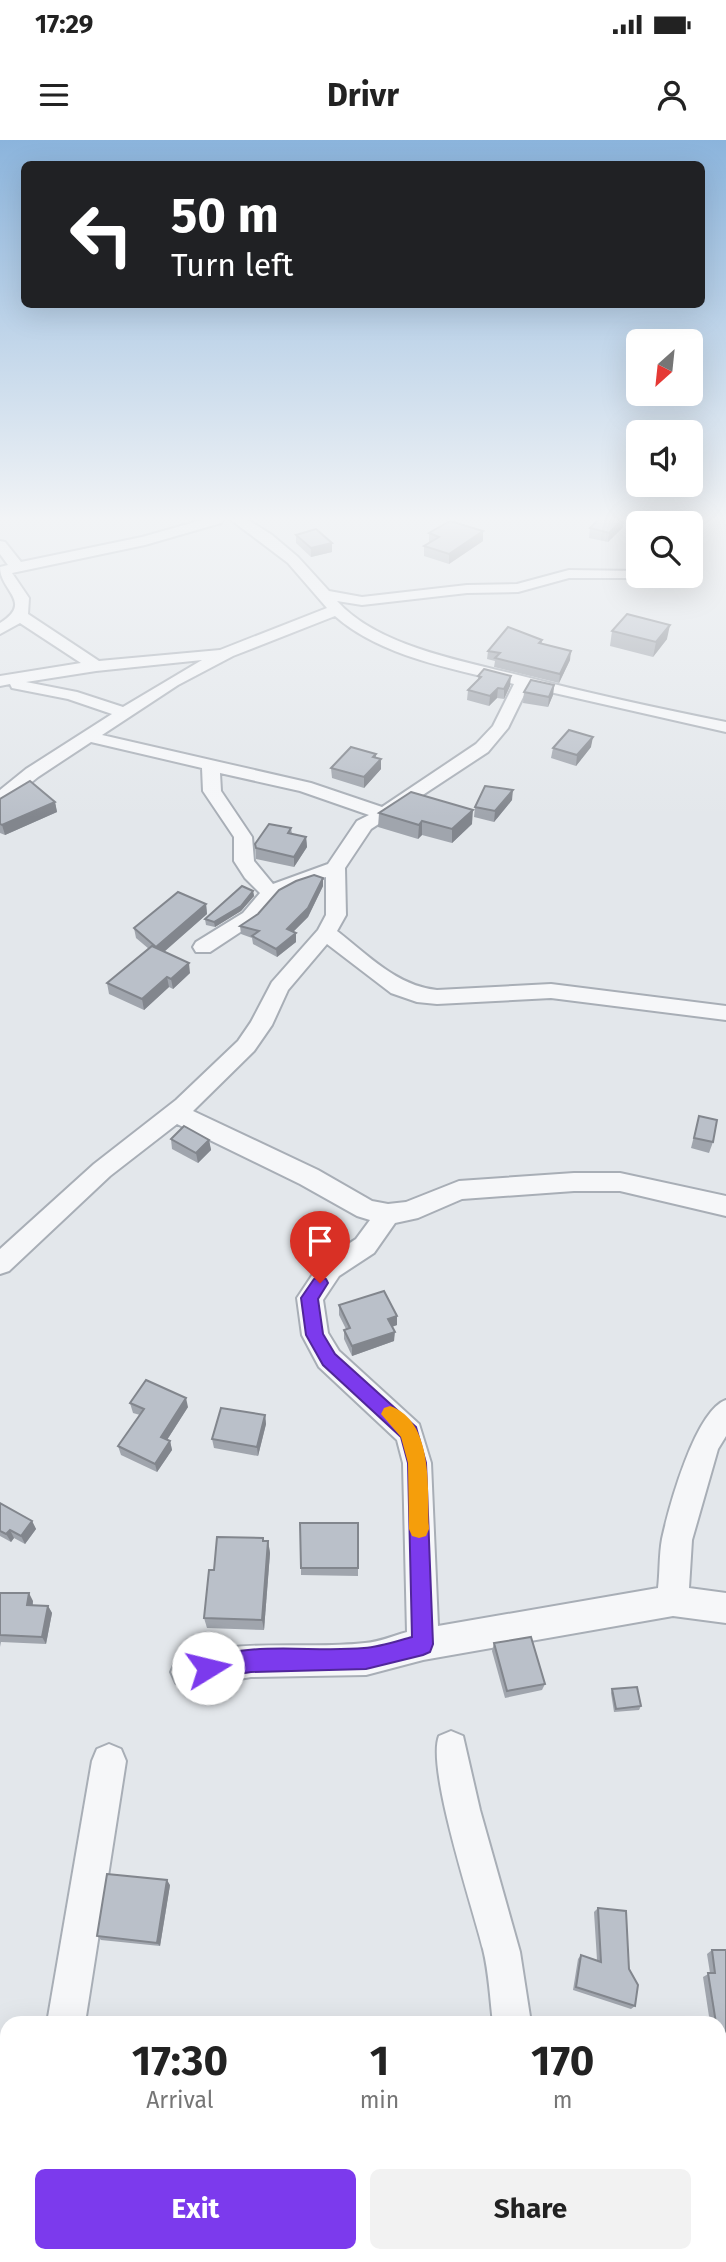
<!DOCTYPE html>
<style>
:root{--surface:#fff;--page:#f2f2f2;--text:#222;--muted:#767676;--accent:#7c3aed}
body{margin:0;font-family:"Fira Sans",sans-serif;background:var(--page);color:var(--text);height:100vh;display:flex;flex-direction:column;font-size:26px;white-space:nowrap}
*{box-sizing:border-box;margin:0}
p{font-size:23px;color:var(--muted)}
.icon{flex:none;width:38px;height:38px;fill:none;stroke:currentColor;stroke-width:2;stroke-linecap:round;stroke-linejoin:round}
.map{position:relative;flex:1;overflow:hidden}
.panel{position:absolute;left:0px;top:1876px;width:726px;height:247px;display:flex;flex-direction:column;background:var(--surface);border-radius:21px 21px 0 0;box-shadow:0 7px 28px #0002}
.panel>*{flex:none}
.guide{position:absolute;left:21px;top:21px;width:684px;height:147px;border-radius:10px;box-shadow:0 7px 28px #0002;background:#202124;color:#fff;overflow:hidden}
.needle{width:46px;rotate:207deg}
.controls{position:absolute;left:626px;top:189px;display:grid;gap:14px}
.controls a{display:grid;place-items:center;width:77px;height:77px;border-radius:10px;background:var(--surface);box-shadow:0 7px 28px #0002;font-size:35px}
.pin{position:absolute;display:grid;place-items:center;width:60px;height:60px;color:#fff;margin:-72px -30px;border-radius:50% 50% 50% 0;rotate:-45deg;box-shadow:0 0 7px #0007}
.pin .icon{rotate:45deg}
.me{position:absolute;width:77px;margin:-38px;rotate:81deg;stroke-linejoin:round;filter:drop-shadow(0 0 5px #0008)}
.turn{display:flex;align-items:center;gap:24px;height:147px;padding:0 35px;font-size:32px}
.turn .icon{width:91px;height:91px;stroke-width:2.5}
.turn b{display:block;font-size:49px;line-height:60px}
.eta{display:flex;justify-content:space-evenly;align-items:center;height:119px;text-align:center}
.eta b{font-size:42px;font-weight:700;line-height:49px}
.action{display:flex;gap:14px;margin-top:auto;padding:14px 35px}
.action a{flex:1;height:80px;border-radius:10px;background:var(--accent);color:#fff;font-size:28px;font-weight:700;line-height:80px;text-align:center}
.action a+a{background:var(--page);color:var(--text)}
.status{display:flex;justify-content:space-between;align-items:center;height:49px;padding:0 35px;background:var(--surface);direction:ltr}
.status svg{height:19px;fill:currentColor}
header{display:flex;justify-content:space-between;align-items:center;height:91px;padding:0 35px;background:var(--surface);font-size:32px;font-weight:700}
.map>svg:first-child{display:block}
</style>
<div class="status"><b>17:29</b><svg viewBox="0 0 49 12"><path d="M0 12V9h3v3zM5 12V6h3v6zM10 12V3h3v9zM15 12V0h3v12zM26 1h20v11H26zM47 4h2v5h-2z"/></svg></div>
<header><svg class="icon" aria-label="menu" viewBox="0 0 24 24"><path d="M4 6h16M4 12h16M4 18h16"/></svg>Drivr<svg class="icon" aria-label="person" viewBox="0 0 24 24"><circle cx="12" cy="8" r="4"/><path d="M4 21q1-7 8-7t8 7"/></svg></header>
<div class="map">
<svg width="726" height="2122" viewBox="0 0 726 2122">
<rect width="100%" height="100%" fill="#e3e7eb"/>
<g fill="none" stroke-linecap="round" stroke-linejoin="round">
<defs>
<g id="minor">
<path d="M202,380h21l-2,3 -76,22 -133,28 17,25 -1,16 71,47 121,-11 107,-42 -39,-45 -57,-43h17l24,15 26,22 31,34 33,6 105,-12 50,-1 52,-14 70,1v5h7l-2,2h-75l-51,14 -51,1 -105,12 -25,-4c40,45 125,60 181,74 69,18 138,33 208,47v10l-198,-45 -20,41 -20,24 -117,77 -26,39 1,47 -9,16c31,24 60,55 100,59l114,-6 175,22v14l-175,-22 -114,6 -20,-2 -26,-9 -64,-49 -39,46 -16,35 -18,26 -61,60 125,59 54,31 16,3 18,-2 53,-21 115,-8h46l106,23v20l-106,-25h-46l-112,8 -44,19 -23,5 -21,30 -35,23 -16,24 5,33 11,18 80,73 12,39 7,163 220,-38c2,-16 1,-33 4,-49 7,-32 33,-128 64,-139v36l-8,13 -26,91 -3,48 37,5v30l-53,-7 -250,44 -57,15 -115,2 -64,11 -11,-5 -5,-11 5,-11c59,-25 126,-11 189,-18 14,-1 28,-7 42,-11l-4,-169 -6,-23 -78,-73 -17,-32 -5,-37 24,-36 35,-23 14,-19 -13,-4 -57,-32 -123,-60 -67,52 -101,95 -9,3v-25l94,-85 82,-64 62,-59 13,-19 21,-40 46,-52 8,-15v-38l-31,10 -17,10 -21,24 -47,31h-14l-3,-5 3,-5 47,-29 17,-20 -15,-15 -11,-17v-24l-31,-46 -1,-23 -111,-26 -53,35 -32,26 -6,1v-14l26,-21 86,-55 -44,-15 -56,-11 -2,-4 -10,2v-10l81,-13 -61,-40 -20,11v-11c34,-21 0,-32 0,-56l8,-2 -8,-11v-13l5,1 16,20 121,-25zM335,476c46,41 120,53 179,68l-21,42 -17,18 -94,63 -71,-24 -209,-48 76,-50 55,-29zM202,520l-79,47 -46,-15 -51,-10 70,-11zM220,633l80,18 69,24 -12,6 -29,43 -55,20 -19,-23 -2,-24 -31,-46z"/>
<path d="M686,380h15l-10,7v-4h-8z"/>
<path d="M451,1591l12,5 17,74 40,142 11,71h-38c-3,-24 -4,-50 -10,-74 -10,-41 -57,-181 -44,-213z"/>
<path d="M109,1604l12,5 5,12 -41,262h-38l45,-262 5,-12z"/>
<rect x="719" y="1902" width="7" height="38"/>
<rect x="44" y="2116" width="42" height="6"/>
<path d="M477,2116h72l3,6h-78z"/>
</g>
</defs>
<use href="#minor" stroke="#a8aeb6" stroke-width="4"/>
<use href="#minor" fill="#f6f7f9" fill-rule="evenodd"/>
</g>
<g fill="#a0a5ad">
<path d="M623,387l-15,15 -19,-4 1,-10z"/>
<path d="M483,391v10l-34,23 -25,-8v-10l5,-3v-10z"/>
<path d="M296,395l36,17 -21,5 -15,-14z"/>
<path d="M612,491l55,8 -14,18 -43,-11z"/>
<path d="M542,500v4l28,16 -11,23 -65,-16 1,-6 -8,-2 1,-8z"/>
<path d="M478,536l32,10 -6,13 -7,-1 -8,8 -22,-6 1,-10 10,-10z"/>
<path d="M554,545l-1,10 -5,12 -25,-4 1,-11z"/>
<path d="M591,607l-15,19 -25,-8 2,-10z"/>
<path d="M376,614l-1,3 6,2v10l-17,19 -32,-10 -1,-10z"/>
<path d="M0,659l55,3 2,10 -52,23 -5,-2z"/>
<path d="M512,660l-18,22 -20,-5 1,-10z"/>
<path d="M379,673l93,11 -20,19 -30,-8 -4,4 -40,-12z"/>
<path d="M291,688l1,6 14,3 1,10 -13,20 -38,-8 -1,-15z"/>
<path d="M323,738v8l-15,31 -15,15 3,10 -19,15 -24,-13 -1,-6 -11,-4 -1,-8 18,-12z"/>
<path d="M253,751l1,5 -13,15 -26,16 -9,-2 -1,-6z"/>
<path d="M206,764l1,10 -43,38 26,21 -17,16 -4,-2 -25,23 -35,-16 -2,-11 42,-34 -13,-11 -2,-10z"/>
<path d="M699,976l14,26 -4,11 -18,-5z"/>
<path d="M171,999l38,1 2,10 -13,13 -26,-14z"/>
<path d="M339,1165l58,20 -5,2 2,14 -42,15 -8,-17v-9l2,-1 -7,-14z"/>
<path d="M130,1263l58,4 -21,33 3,1 2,9 -15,22 -36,-17 -3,-9 22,-31 -7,-2z"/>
<path d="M265,1275l1,9 -8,32 -44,-8 -2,-9z"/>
<path d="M0,1363l32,18 4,8 -11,15 -11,-6 -3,4 -11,-6z"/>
<path d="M358,1383v53l-57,-1v-7z"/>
<path d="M264,1401h4l2,12 -6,77 -57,-2 -3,-10 10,-48z"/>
<path d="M0,1453l33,8v4l15,1 4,7 -6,31 -45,-2 -1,5z"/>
<path d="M494,1503l51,41 -3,6 -37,8 -13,-47z"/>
<path d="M612,1549l29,17 -2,4 -25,2 -3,-19z"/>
<path d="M170,1745l-10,61 -59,-6 -4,-4z"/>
<path d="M598,1768l31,61 6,37 -4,3 -58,-19 5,-31 3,-4 16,5 -3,-48z"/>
<path d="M712,1810h14v83h-7v-10h-9l-7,-46 7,-4 -3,-19z"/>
</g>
<g fill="#82868d">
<path d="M622,380h2l-1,7 -15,15 1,-9z"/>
<path d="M483,391v10l-34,23v-10z"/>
<path d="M332,403v9l-21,5v-9z"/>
<path d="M670,485l-3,14 -14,18 3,-15z"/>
<path d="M571,511l-1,9 -11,23 1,-9z"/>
<path d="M511,536l-1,10 -6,13v-10z"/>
<path d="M554,545l-1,10 -5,12 1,-10z"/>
<path d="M498,548l-1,10 -8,8 1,-10z"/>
<path d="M593,597l-2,10 -15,19 1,-11z"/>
<path d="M376,614l-1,10 6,-5v10l-17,19v-11z"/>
<path d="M513,650l-1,10 -18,22 1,-11z"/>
<path d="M55,662l2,10 -52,23 -3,-10z"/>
<path d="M473,670l-1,14 -20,19v-14z"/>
<path d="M422,681v14l-4,4 1,-14z"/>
<path d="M306,697l1,10 -13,20v-10z"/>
<path d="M323,738v8l-15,31 -20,20 -1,-8z"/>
<path d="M253,751l1,5 -13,15 -26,16 -1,-5z"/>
<path d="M206,764l1,10 -49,43 -2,-10z"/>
<path d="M296,793v9l-19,15 -1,-8z"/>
<path d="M189,823l1,10 -17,16 -2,-10z"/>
<path d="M167,837l2,10 -25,23 -2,-11z"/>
<path d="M209,1000l2,10 -13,13 -2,-10z"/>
<path d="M397,1176v9l-9,3v-9z"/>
<path d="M395,1192l-1,9 -42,15v-10z"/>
<path d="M186,1258l2,9 -25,39 -2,-9z"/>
<path d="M265,1275l1,9 -8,32 -1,-9z"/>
<path d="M170,1301l2,9 -15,22 -2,-8z"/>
<path d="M32,1381l4,8 -11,15 -4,-8z"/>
<path d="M10,1390l4,8 -3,4 -5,-8z"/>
<path d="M268,1401l2,12 -6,77 -2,-10z"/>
<path d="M29,1453l4,8 -2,12 -4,-8z"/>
<path d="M48,1466l4,7 -6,31 -4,-7z"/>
<path d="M167,1740l3,5 -10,61 -3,-3z"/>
<path d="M129,2116h4l-3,6h-3z"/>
</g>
<g fill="#bac0c9" stroke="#82868d" stroke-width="2">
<path d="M598,380h24l-13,13 -19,-5z"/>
<path d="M450,381l33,10 -34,23 -25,-8 15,-9 -10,-4z"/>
<path d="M316,389l16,14 -21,5 -15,-13z"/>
<path d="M627,474l43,11 -14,17 -44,-11z"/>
<path d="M508,487l34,13 -3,3 32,8 -11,23 -65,-16 5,-5 -12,-2z"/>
<path d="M484,529l27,7 -7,13 -6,-1 -8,8 -22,-6 13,-13 -3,-1z"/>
<path d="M531,540l23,5 -5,12 -25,-5z"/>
<path d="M569,590l24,7 -16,18 -24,-7z"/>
<path d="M351,607l25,7 -3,3 8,2 -17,18 -33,-9z"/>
<path d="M30,641l25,21 -53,23 -2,-1v-25z"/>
<path d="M485,646l28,4 -18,21 -20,-4z"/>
<path d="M411,652l62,18 -21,19 -30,-8 -3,4 -40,-12z"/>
<path d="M269,684l22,4 -3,5 18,4 -12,20 -38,-9 -1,-4z"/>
<path d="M314,735l9,3 -15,30 -21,21 9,4 -20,16 -24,-13 7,-5 -19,-5 18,-12 21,-24 17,-9z"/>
<path d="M242,746l11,5 -12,15 -27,16 -9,-3z"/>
<path d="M178,752l28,12 -50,43 -22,-19z"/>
<path d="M152,806l37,17 -18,16 -4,-2 -25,22 -35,-16z"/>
<path d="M699,976l18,4 -4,22 -19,-4z"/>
<path d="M184,986l25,14 -13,13 -25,-14z"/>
<path d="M384,1151l13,25 -9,3 7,13 -43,14 -8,-16 6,-2 -11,-23z"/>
<path d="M146,1240l40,18 -25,39 9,4 -15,23 -37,-18 26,-37 -14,-6z"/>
<path d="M221,1268l44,7 -8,32 -45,-8z"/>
<path d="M0,1363l32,18 -11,15 -11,-6 -4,4 -6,-3z"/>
<path d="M300,1383h58v45h-57z"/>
<path d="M217,1397l46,1v3h5l-6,79 -58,-2 5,-48h5z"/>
<path d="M0,1453h29l-2,12 21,1 -6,31 -42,-2z"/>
<path d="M531,1497l14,47 -38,7 -13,-48z"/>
<path d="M637,1547l4,19 -25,3 -4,-20z"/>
<path d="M107,1734l60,6 -10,63 -60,-7z"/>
<path d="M598,1768l28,3 3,58 9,16 -3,21 -59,-19 5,-32 20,7z"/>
<path d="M712,1810h14v81h-7v-8h-3l-8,-50h7z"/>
<path d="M113,2116h16l-2,6h-16z"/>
</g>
<linearGradient id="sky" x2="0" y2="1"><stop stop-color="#8bb4dc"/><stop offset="0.56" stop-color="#f2f4f6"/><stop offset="1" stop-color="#f2f4f6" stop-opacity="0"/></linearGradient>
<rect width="726" height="677" fill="url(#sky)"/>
<path fill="#7c3aed" stroke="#51269a" stroke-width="2" d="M320,1137l6,2 2,4 -10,16 5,35 12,20 81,73 10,36 7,181 -3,8 -7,3 -57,14 -115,3 -43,7 -7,-3 -3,-8 3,-7c50,-21 111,-8 163,-13 16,-1 33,-7 48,-11l-4,-174 -7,-26 -78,-72 -17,-30 -5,-37 13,-19z"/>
<path fill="#f59e0b" d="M390,1266c45,16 37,85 39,123l-3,7 -7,2 -7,-2 -3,-7 -1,-66 -7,-26 -20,-23 3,-6z"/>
</svg>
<div class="controls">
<a><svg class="needle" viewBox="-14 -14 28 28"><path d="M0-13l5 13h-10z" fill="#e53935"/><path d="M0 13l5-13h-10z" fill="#767676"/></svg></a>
<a><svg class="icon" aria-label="sound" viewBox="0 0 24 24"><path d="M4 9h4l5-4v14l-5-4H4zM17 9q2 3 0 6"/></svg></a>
<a><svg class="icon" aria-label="search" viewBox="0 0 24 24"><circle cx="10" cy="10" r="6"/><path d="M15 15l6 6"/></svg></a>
</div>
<div class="pin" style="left:320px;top:1143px;background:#d93025"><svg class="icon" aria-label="arrive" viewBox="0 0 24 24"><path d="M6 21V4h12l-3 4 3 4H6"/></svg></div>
<svg class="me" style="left:208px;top:1528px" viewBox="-20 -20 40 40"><circle r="19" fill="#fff"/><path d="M0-13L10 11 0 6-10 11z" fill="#7c3aed"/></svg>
<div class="guide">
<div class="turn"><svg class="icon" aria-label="left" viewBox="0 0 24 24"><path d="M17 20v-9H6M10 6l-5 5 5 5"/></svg><div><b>50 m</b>Turn left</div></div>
</div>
<section class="panel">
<div class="eta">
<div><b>17:30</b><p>Arrival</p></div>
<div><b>1</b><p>min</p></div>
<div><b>170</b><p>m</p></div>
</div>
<div class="action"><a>Exit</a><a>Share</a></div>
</section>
</div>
